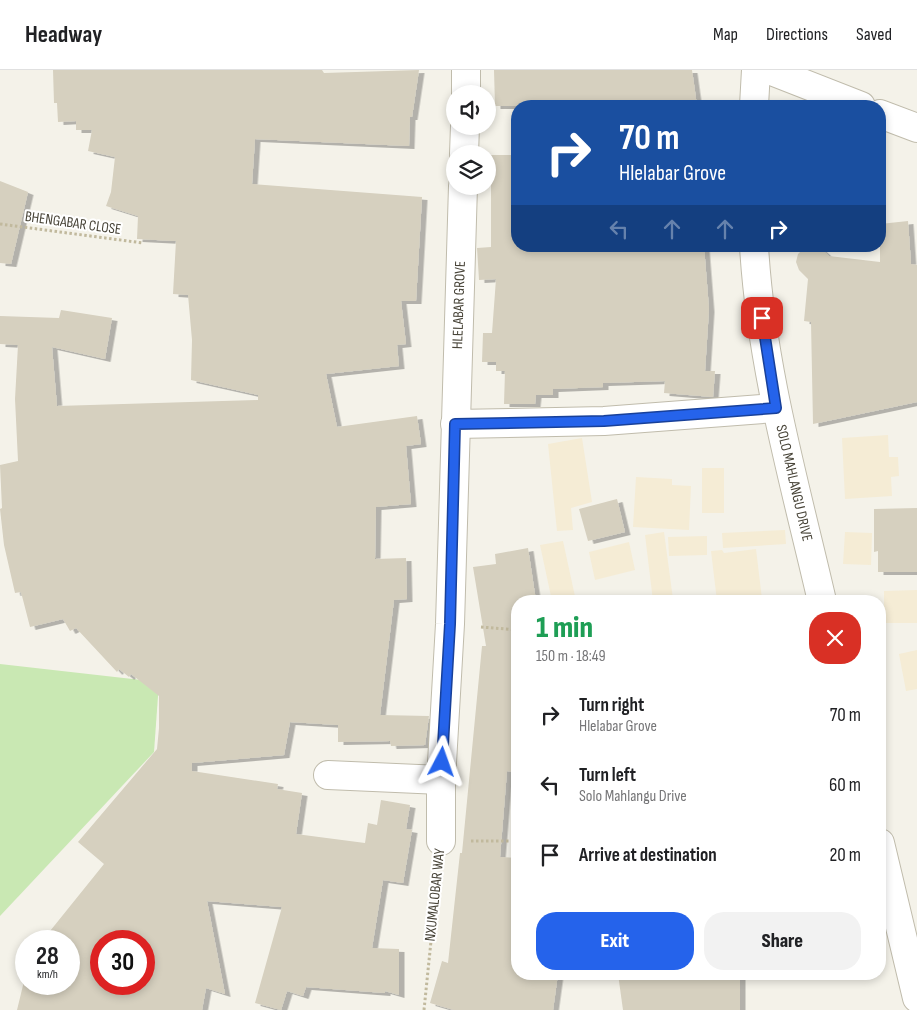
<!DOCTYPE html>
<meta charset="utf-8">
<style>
:root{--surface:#fff;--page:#f2f2f2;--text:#202124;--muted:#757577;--line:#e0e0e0;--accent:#2563eb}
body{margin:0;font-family:"Sofia Sans Condensed",sans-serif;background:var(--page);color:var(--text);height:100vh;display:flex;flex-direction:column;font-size:19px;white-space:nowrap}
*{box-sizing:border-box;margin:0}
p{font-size:16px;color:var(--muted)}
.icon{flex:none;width:28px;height:28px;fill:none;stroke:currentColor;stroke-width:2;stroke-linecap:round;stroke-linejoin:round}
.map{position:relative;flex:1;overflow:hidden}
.details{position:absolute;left:511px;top:525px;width:375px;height:385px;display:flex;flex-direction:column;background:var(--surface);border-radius:20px;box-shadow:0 2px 8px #0003}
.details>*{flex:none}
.top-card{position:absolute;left:511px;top:30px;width:375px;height:152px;border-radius:20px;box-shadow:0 2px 8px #0003;background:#1a4fa0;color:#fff;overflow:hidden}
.controls{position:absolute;left:446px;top:15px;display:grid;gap:10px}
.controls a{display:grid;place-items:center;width:50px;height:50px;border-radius:50%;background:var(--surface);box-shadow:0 2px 8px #0003;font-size:25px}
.speed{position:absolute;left:15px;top:860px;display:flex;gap:10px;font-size:25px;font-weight:700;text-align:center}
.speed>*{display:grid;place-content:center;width:65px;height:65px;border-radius:50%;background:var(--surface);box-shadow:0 2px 8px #0003;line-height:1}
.speed small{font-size:12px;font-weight:400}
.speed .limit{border:8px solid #d22;background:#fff;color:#111}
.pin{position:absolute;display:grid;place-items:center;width:42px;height:42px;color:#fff;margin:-21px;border-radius:10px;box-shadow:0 2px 8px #0006}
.me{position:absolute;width:55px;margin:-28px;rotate:4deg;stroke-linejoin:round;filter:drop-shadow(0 0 4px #0008)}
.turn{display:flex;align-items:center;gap:18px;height:105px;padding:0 25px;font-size:22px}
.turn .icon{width:65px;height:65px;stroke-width:2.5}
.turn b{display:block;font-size:35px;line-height:42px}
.lanes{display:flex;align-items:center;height:48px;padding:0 25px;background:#0003;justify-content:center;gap:25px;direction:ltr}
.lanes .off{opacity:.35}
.round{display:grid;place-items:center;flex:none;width:52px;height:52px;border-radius:20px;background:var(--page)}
.headline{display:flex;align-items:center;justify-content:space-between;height:85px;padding:0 25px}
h1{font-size:30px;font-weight:800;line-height:38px;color:#1e9e55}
.action{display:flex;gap:10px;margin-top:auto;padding:10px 25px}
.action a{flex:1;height:58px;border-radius:20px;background:var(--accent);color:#fff;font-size:20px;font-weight:800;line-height:58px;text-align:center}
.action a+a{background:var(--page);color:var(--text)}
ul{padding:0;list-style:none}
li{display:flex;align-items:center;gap:15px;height:70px;padding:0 25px}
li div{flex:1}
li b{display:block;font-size:19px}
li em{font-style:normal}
header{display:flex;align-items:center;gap:30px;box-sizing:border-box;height:70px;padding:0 25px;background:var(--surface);border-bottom:1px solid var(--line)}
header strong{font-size:24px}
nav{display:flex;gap:28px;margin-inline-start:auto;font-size:18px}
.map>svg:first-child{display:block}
</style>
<header>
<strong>Headway</strong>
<nav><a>Map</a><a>Directions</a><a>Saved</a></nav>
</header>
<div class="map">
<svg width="917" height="940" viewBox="0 0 917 940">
<defs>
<filter id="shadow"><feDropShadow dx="5.5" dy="3" stdDeviation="0" flood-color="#0004"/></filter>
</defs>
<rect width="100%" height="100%" fill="#f4f2e9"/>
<g fill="#f5ecd5">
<path d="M888,365l1,22h9l1,19 -8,1 1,19 -47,3 -3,-61z"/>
<path d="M582,368l10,64 -21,6 2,22 -16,1 -9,-87z"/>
<rect x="702" y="398" width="22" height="45"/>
<path d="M636,407l36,2v6l19,1 -2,44 -56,-3z"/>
<path d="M785,460l1,14 -63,4 -1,-15z"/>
<path d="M664,462l9,67 -20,2 -8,-66z"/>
<path d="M845,462l27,1 -1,32 -28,-1z"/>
<path d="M707,466v19l-38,1 -1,-19z"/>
<path d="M563,471l13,60h-24l-12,-56z"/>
<path d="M629,472l6,28 -40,10 -6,-28z"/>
<path d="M756,479l6,50 -21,2h-24l-6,-50 11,-1 2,3z"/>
<path d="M917,520v33h-33v-32z"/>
<path d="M917,580v39l-11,2 -7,-37z"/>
</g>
<path fill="#c9e8b3" d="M0,594l159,18 -5,70 -154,164z"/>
<g fill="#d6d0bf" fill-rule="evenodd" filter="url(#shadow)">
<path d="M53,0h269l2,3 95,-3 -7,47h-2l-1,29 -154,-7 -3,45 170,13 -6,104h-15l5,43 -9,1 2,21 -73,8 11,53 80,-11 4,28 -15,2 5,58 -35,3 -1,52 31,-1 1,41 -13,1 -14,115 49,1 -4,29 -34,1 -1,-5 -52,1v-17l-48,-3 -6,33 -92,8v8l86,13 -1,5 25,4 -6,41 69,9 3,-20 9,2 4,-25 29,5 -4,24 6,1 -9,53 -20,-3 -11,68 27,1v46l-14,-4v2l-79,-6 -3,9 -16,-5 -6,19 -26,-7 27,-96 -75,-6 18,93 -19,-6 -4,22h-185l9,-37v11h43v-43h-27l62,-77 -26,-22 79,-93 2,-21v-32l-28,-22 -2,3 -10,-8 -2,3 -41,-44 -6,3 -7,-12 -33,8 -9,-35 -6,1 -11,-48 -4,-36 2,-1 -2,-43 18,-4 -3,-62 3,-54 -18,-1v-28l59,2 2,-8 51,8 -7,41 -53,-12 5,59 201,-6v-5l-67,-15 1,-40 -4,-45 -15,-1 3,-53 -39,-2 1,-23 -32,-10 5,-14 4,-35 -27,-6 4,-21h-16v-9l-18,1 -1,-19h-3zM101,871h43v43h-43z"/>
<path d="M494,0h198l5,36h-202z"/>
<path d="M491,85h27v91h186l5,63 -4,62h10l-2,26 -49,-4 1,-12 -62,2v4l-50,2v6h-17l-1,9h-31l1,-33h-9v-9h-14l1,-29h9l4,-54 -17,1 -2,-32 14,-1z"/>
<path d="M0,111l28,11 -17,72 -11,-1z"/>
<path d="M908,151l3,43 6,1v137l-104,22 -2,-102 -7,-1 4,-42 -9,-9 -3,-8 2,-8 6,-6 11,-2 5,2 9,8 51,6v-38z"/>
<path d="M617,429l8,33 -37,9 -9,-32z"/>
<path d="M917,438v64h-39v-21l-4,1v-43z"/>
<path d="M528,478l8,53h-18v147h-2l-3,24 -6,-1 -7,86 18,1v116h40l-5,36h-99l-24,-7 12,-42 6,2 12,-110h2l20,-207h4l-13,-79 23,-3 -1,-10z"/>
<path d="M618,904h122v36h-117z"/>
</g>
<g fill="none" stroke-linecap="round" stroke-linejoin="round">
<defs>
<g id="street">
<path d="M769,0l92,36"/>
<path d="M466,24v-24"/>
<path d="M754,36l2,-36"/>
<path d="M880,44l37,14"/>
<path d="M464,84l1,-28"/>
<path d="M754,176c7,121 41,238 68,355"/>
<path d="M455,354l149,-3 172,-13"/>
<path d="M328,705l113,5 9,-156 13,-438"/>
<path d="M441,771v-61"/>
<path d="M880,773l37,155"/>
</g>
</defs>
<use href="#street" stroke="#c0bcac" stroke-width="30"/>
<g stroke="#c1b99d" stroke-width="3" stroke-dasharray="2.5 2.5" stroke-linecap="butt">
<path d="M0,154l143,19"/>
<path d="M481,557l37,3"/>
<path d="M471,771h47"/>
<path d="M424,940l14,-138"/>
</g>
<use href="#street" stroke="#fff" stroke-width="28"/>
</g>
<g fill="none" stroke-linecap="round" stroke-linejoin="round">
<defs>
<path id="route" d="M442,692l8,-138 5,-200 149,-3 172,-13 -14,-90"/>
</defs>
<use href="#route" stroke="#184099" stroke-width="12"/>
<use href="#route" stroke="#2563eb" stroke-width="9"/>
</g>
<g text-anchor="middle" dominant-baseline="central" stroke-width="4" stroke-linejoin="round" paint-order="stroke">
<g font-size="15" fill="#484438" stroke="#fff">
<text transform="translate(73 153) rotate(8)">BHENGABAR CLOSE</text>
<text transform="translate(459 235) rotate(-88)">HLELABAR GROVE</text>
<text transform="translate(794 413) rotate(77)">SOLO MAHLANGU DRIVE</text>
<text transform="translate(435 825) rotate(-84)">NXUMALOBAR WAY</text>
</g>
</g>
</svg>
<div class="controls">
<a><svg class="icon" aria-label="sound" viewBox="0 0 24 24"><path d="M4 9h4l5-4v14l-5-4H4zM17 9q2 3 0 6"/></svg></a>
<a><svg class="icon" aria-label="layers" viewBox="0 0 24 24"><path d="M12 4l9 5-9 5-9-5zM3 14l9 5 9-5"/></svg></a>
</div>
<div class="speed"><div>28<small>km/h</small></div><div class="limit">30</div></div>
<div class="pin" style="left:762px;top:248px;background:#d93025"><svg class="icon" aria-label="arrive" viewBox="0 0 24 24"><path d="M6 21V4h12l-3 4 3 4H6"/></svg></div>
<svg class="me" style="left:442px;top:692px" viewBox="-20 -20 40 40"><path d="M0-17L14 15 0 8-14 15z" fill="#2563eb" stroke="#fff" stroke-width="4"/></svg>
<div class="top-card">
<div class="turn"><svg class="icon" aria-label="right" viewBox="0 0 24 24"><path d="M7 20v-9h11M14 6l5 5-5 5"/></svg><div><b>70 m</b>Hlelabar Grove</div></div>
<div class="lanes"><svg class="icon off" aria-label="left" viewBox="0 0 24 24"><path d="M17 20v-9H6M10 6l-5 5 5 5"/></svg><svg class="icon off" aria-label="ahead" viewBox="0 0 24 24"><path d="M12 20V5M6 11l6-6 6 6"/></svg><svg class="icon off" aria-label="ahead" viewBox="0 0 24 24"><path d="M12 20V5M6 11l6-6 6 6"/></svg><svg class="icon" aria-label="right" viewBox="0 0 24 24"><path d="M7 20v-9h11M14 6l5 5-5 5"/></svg></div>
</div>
<section class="details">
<div class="headline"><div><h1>1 min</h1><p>150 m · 18:49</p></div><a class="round" style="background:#d93025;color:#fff"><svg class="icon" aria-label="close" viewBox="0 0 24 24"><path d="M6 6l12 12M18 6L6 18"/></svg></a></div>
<ul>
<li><svg class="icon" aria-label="right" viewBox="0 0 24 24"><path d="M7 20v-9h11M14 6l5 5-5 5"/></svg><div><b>Turn right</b><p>Hlelabar Grove</p></div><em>70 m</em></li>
<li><svg class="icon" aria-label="left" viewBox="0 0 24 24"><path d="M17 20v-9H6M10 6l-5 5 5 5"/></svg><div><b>Turn left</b><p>Solo Mahlangu Drive</p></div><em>60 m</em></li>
<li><svg class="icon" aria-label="arrive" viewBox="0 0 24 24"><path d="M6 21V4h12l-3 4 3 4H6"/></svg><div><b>Arrive at destination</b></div><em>20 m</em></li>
</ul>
<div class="action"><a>Exit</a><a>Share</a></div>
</section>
</div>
